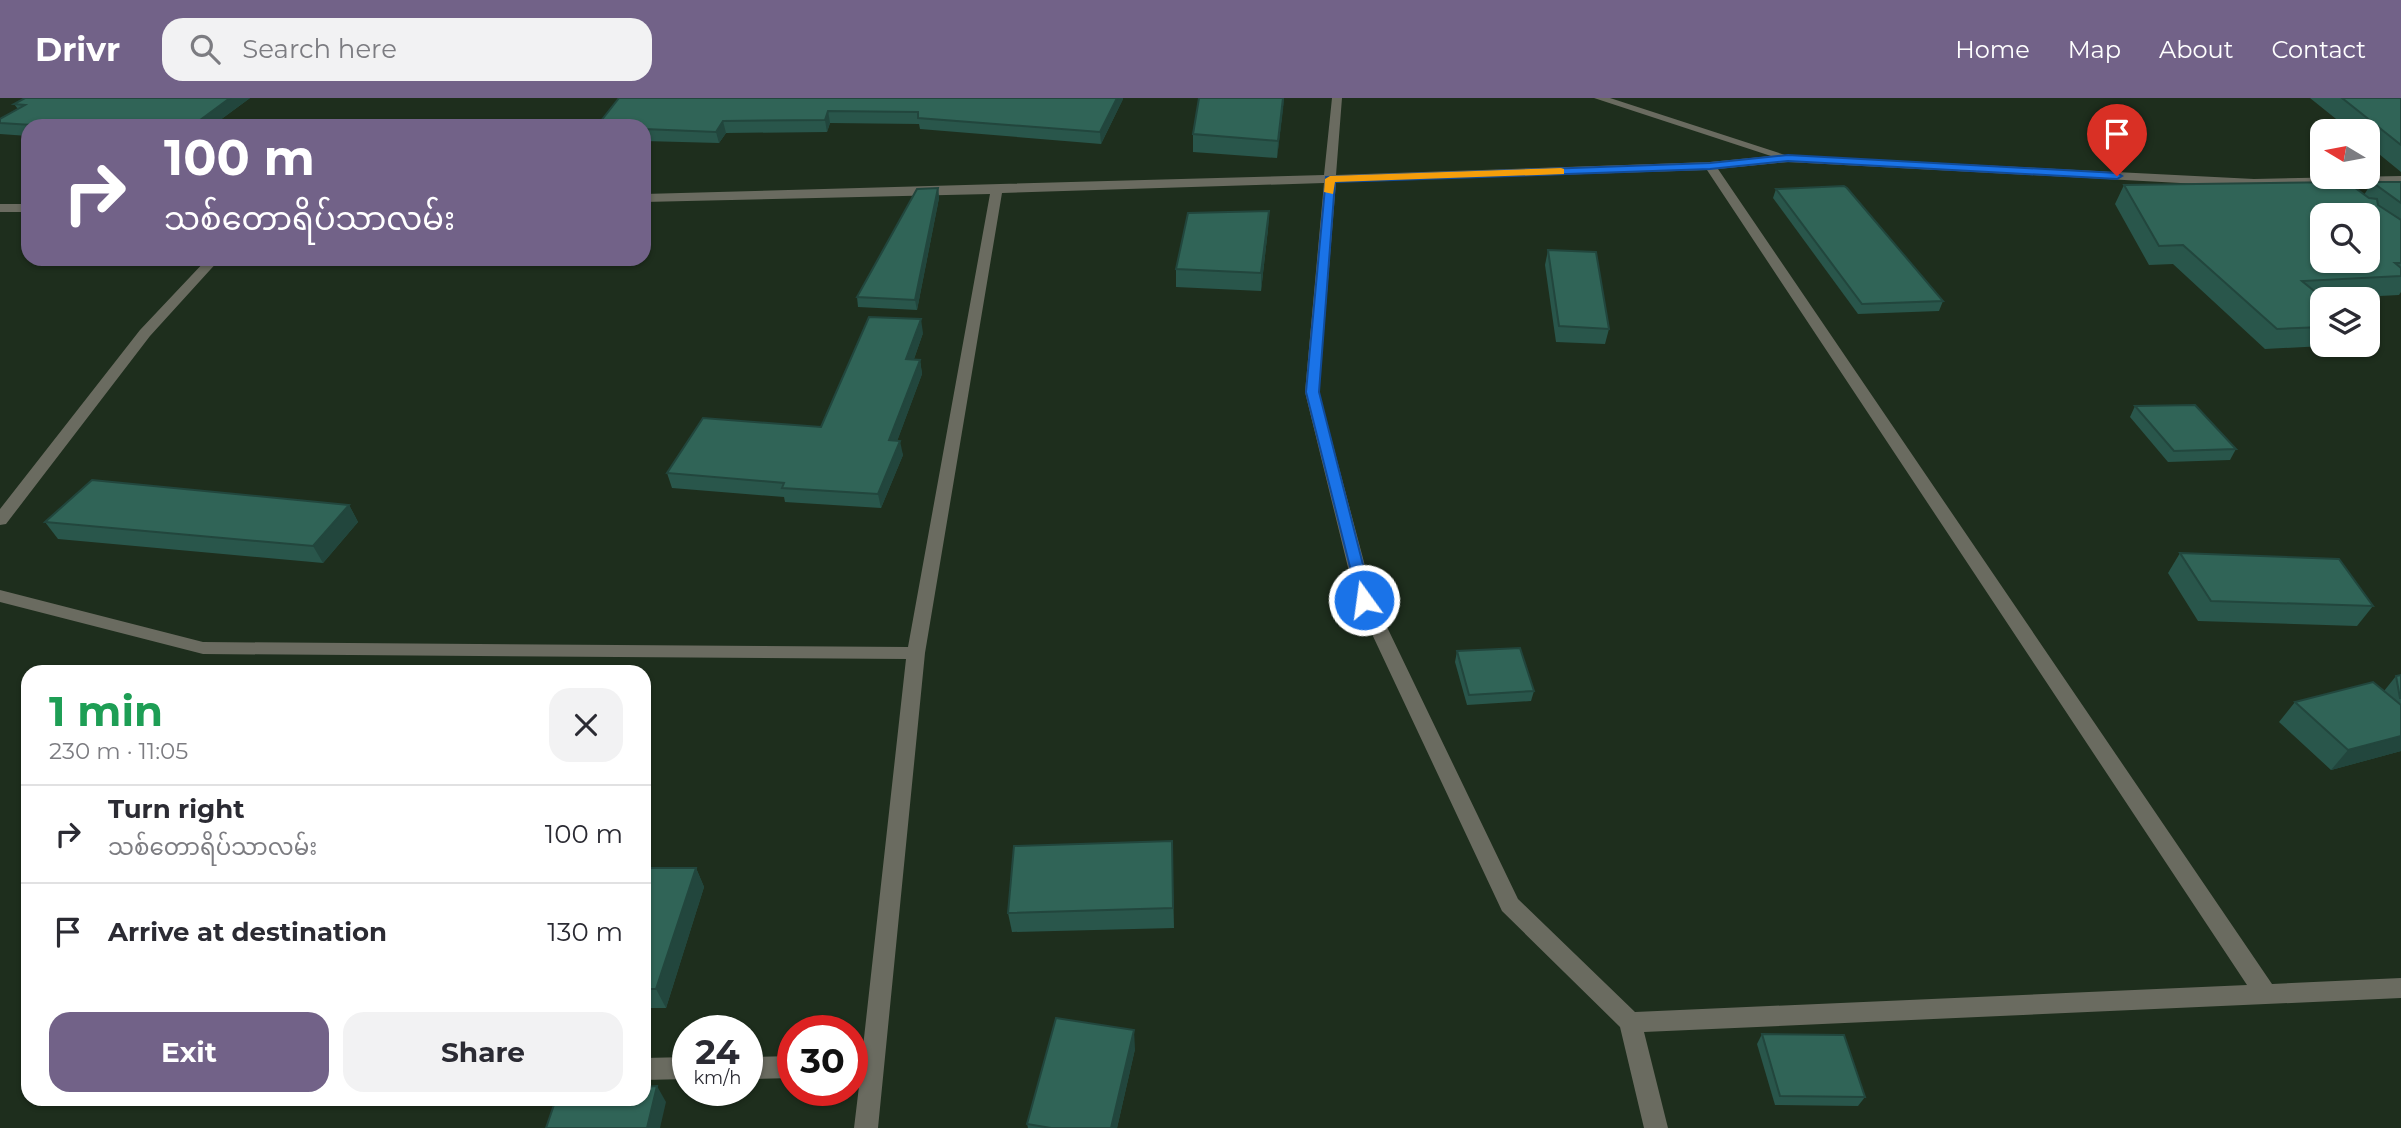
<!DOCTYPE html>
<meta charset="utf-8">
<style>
:root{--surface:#fff;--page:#f2f2f3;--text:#2b2b33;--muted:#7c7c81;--line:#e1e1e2;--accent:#726288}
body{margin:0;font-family:Montserrat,"Noto Sans Myanmar",sans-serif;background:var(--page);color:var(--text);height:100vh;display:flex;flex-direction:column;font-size:26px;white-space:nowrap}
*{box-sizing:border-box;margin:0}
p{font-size:23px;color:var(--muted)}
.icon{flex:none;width:38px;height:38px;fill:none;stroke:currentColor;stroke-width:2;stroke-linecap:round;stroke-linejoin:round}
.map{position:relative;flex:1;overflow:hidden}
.sheet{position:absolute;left:21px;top:567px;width:630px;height:441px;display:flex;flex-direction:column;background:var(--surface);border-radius:21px;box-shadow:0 2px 5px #0004}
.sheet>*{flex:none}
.guide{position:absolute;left:21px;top:21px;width:630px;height:147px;border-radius:21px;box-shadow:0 2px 5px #0004;background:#726288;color:#fff;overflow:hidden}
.needle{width:46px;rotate:280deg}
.controls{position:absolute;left:2310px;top:21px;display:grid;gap:14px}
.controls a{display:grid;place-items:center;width:70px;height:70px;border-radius:14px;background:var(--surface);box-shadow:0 2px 5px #0004;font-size:35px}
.speed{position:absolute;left:672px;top:917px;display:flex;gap:14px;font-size:35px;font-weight:700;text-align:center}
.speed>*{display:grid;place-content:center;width:91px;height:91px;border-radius:50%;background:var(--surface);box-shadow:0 2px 5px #0004;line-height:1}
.speed small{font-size:18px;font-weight:400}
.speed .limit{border:10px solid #d22;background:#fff;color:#111}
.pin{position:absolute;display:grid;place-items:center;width:60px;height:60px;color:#fff;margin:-72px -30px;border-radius:50% 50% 50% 0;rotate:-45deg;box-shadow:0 0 7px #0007}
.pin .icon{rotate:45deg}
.me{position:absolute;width:77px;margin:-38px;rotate:346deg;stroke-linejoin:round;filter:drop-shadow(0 0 5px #0008)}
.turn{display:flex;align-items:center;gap:24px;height:147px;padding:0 28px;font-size:32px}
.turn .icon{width:91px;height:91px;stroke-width:2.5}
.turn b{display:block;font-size:49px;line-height:60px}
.round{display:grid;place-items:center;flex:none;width:74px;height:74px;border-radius:21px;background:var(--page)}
.head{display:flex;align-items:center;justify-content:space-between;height:119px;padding:0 28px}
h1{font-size:42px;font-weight:700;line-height:52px;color:#1e9e55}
.button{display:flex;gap:14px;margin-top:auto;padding:14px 28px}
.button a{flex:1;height:80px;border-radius:21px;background:var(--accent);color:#fff;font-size:28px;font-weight:700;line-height:80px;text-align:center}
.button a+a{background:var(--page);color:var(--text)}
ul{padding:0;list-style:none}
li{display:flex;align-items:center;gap:21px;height:98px;padding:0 28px;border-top:2px solid var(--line)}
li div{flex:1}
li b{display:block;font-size:26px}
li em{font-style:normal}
header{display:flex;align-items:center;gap:42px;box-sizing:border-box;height:98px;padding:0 35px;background:var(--accent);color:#fff}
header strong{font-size:33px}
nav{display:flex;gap:38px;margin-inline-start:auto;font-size:24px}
.search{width:490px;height:63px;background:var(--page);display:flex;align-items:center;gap:18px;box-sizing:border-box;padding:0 24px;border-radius:21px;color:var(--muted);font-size:26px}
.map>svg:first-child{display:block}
</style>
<header>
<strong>Drivr</strong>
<div class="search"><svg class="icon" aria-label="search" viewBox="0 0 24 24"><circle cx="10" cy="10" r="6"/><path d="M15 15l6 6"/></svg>Search here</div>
<nav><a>Home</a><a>Map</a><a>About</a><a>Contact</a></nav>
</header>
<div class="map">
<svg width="2401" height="1030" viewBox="0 0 2401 1030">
<rect width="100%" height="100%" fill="#1e2e1d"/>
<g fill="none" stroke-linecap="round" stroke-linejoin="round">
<g fill="#6a6b60" fill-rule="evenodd">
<path d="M1332,0h10l-6,77 374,-13 61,-6 -177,-58h16l175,57 469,24 147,-3v8l-147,3 -466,-25 -70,7 554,815 129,-6v20l-757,34 24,96h-24l-24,-101 -118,-116 -146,-311 -51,-208 19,-209 -322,10 -77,460 -47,475h-24l6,-50h-8v-22h10l44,-397 -703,-5 -203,-52v-12l203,52 705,5 82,-453 -346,8v-8l680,-19zM1707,72l540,815 -612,27 -117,-113 -144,-299 -55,-208 17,-210z"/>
<rect x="0" y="106" width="28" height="8"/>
<path d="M207,161h13l-70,77 -144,188 -6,1v-16l140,-179z"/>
<path d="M793,958v22l-46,1v-22z"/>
<path d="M688,959v22l-44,1v-22z"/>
</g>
</g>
<g fill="#29564b">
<path d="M250,0l-38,28h-184v10l-28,-2v-15l18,-10 -4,-5z"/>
<path d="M619,0h504v1l-22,45 -181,-15 -1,-5 -89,-1 -3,9 -101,1 -7,10 -75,-2v-15z"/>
<path d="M1284,0l-7,60 -84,-6v-18z"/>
<path d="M2310,0h91v74l-33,-27v-14h-17z"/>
<path d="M2372,84h29v110l-2,3 -77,4v46h20l-77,4 -92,-85 -24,1 -34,-61 9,-19 240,10z"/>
<path d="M938,90l1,10 -22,112 -59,-3 -1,-10z"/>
<path d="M1776,91l167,112 -4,10 -81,3 -85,-116z"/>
<path d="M1269,113l-1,18 -7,62 -85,-4v-18z"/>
<path d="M1548,152l61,79 -4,15 -49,-2 -11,-77z"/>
<path d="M923,235l-9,26 6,1 2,14 -25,67 6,14 -22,53 -96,-6 -1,-5 -112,-9 -5,-15 154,-46z"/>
<path d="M2135,308l101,43 -6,11 -62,2 -38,-45z"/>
<path d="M349,407l9,17 -35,41 -265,-24 -13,-17z"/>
<path d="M2180,455l193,53 -16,20 -159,-5 -30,-48z"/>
<path d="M1457,553l77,40 -3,10 -64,4 -12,-43z"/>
<path d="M2401,577v76l-70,19 -52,-48 16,-20 89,-11 12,-15z"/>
<path d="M1172,743l2,87 -162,4 -4,-19z"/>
<path d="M644,770h52l8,19 -38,121h-22z"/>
<path d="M1762,936l103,63 -7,9 -83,-1 -18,-61z"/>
<path d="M1135,951l-18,79h-89l-1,-4z"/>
</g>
<g fill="#22463d">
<path d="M230,0h20l-38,28h-20z"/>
<path d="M1117,0h6v1l-22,45 -1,-12z"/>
<path d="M1284,0l-1,12 -6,48 1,-17z"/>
<path d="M828,13l2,12 -3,9 -2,-12z"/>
<path d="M723,23l3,12 -7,10 -3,-11z"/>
<path d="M938,90l1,10 -22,112 -2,-10z"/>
<path d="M1269,113l-1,18 -7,62v-18z"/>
<path d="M921,221l2,14 -14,40 -3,-14z"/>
<path d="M920,262l2,14 -30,81 -3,-15z"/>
<path d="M900,343l3,14 -22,53 -3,-14z"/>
<path d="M349,407l9,17 -35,41 -10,-17z"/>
<path d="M2401,638v15l-70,19 17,-20z"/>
<path d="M696,770l8,19 -38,121 -10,-19z"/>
<path d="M1134,932l1,19 -18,79h-6z"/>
<path d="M657,988l9,16 -6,26h-13z"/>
</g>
<g fill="#306457" stroke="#22463d" stroke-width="2" fill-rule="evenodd">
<path d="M25,0h205l-38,28h-143l-49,-3v-4l25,-14 -11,-1z"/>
<path d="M619,0h498l-17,34 -182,-14v-6l-90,-1 -3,9 -102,1 -7,11 -72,-3v-3h-47z"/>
<path d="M1199,0h84l-5,43 -85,-7z"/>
<path d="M2342,0h59v47z"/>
<path d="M2347,84l22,16 8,1 1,6 23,15v43h-6l6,5v8l-99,5 22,18h-2v28l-45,2 -94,-84 -24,1 -35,-61zM2322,117h46v46h-46z"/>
<path d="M2372,84h29v21z"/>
<path d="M1844,88l3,2 96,113 -81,3 -86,-115z"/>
<path d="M938,90l-23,112 -58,-3 60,-108z"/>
<path d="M1269,113l-8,62 -85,-4 12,-56z"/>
<path d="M1548,152l48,2 13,77 -50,-3z"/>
<path d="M869,219l52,2 -15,40 14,1 -31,80 11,1 -22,53 -96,-6 2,-5 -117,-10 36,-55 118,9z"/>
<path d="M2195,307l41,44 -62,2 -39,-45z"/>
<path d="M92,382l257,25 -36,41 -268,-24z"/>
<path d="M2180,455l159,6 34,47 -162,-5z"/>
<path d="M1520,550l14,43 -65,4 -12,-44z"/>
<path d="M2401,577v23h-1l-4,-22z"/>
<path d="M2373,584l28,23v31l-53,14 -53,-48z"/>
<path d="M1172,743l1,67 -165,5 6,-67z"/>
<path d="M644,770h52l-40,121h-12z"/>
<path d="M1056,920l78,12 -23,98h-60l-24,-4z"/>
<path d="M1762,936l82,1 21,62 -85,-1z"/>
<path d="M657,988l-10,42h-101l10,-29h88v-12z"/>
</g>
<path fill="#1a73e8" stroke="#114b97" stroke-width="2" d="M1788,57l329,18 5,3 -5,3 -329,-18 -78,8 -375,13 -16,210 53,208 -2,3h-11l-53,-211 20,-215 384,-14z"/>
<path fill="#f59e0b" d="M1561,70l3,1v5l-229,8 -2,12 -9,-2 1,-13 5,-3z"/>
</svg>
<div class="controls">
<a><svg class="needle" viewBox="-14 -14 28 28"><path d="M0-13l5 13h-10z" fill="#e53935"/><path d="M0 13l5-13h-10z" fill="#7c7c81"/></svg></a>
<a><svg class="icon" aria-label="search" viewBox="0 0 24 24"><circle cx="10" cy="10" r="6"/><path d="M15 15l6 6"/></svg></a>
<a><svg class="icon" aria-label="layers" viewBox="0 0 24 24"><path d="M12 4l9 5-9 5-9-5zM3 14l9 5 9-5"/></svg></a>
</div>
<div class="speed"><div>24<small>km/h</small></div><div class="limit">30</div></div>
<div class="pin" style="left:2117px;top:78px;background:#d93025"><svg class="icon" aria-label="arrive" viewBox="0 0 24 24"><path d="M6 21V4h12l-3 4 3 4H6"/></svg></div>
<svg class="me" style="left:1364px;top:502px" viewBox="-20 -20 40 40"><circle r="17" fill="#1a73e8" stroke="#fff" stroke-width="3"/><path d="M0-11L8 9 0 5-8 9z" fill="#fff"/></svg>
<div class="guide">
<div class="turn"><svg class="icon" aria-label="right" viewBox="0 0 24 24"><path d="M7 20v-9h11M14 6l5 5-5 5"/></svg><div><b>100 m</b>သစ်တောရိပ်သာလမ်း</div></div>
</div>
<section class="sheet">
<div class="head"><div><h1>1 min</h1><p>230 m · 11:05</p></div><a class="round"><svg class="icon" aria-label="close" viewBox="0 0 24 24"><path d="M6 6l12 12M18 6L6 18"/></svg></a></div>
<ul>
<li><svg class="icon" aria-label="right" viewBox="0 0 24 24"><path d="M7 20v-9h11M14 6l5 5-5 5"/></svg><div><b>Turn right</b><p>သစ်တောရိပ်သာလမ်း</p></div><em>100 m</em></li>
<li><svg class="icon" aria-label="arrive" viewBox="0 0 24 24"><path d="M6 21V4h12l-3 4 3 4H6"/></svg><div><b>Arrive at destination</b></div><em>130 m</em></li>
</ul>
<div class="button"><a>Exit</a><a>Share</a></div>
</section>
</div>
